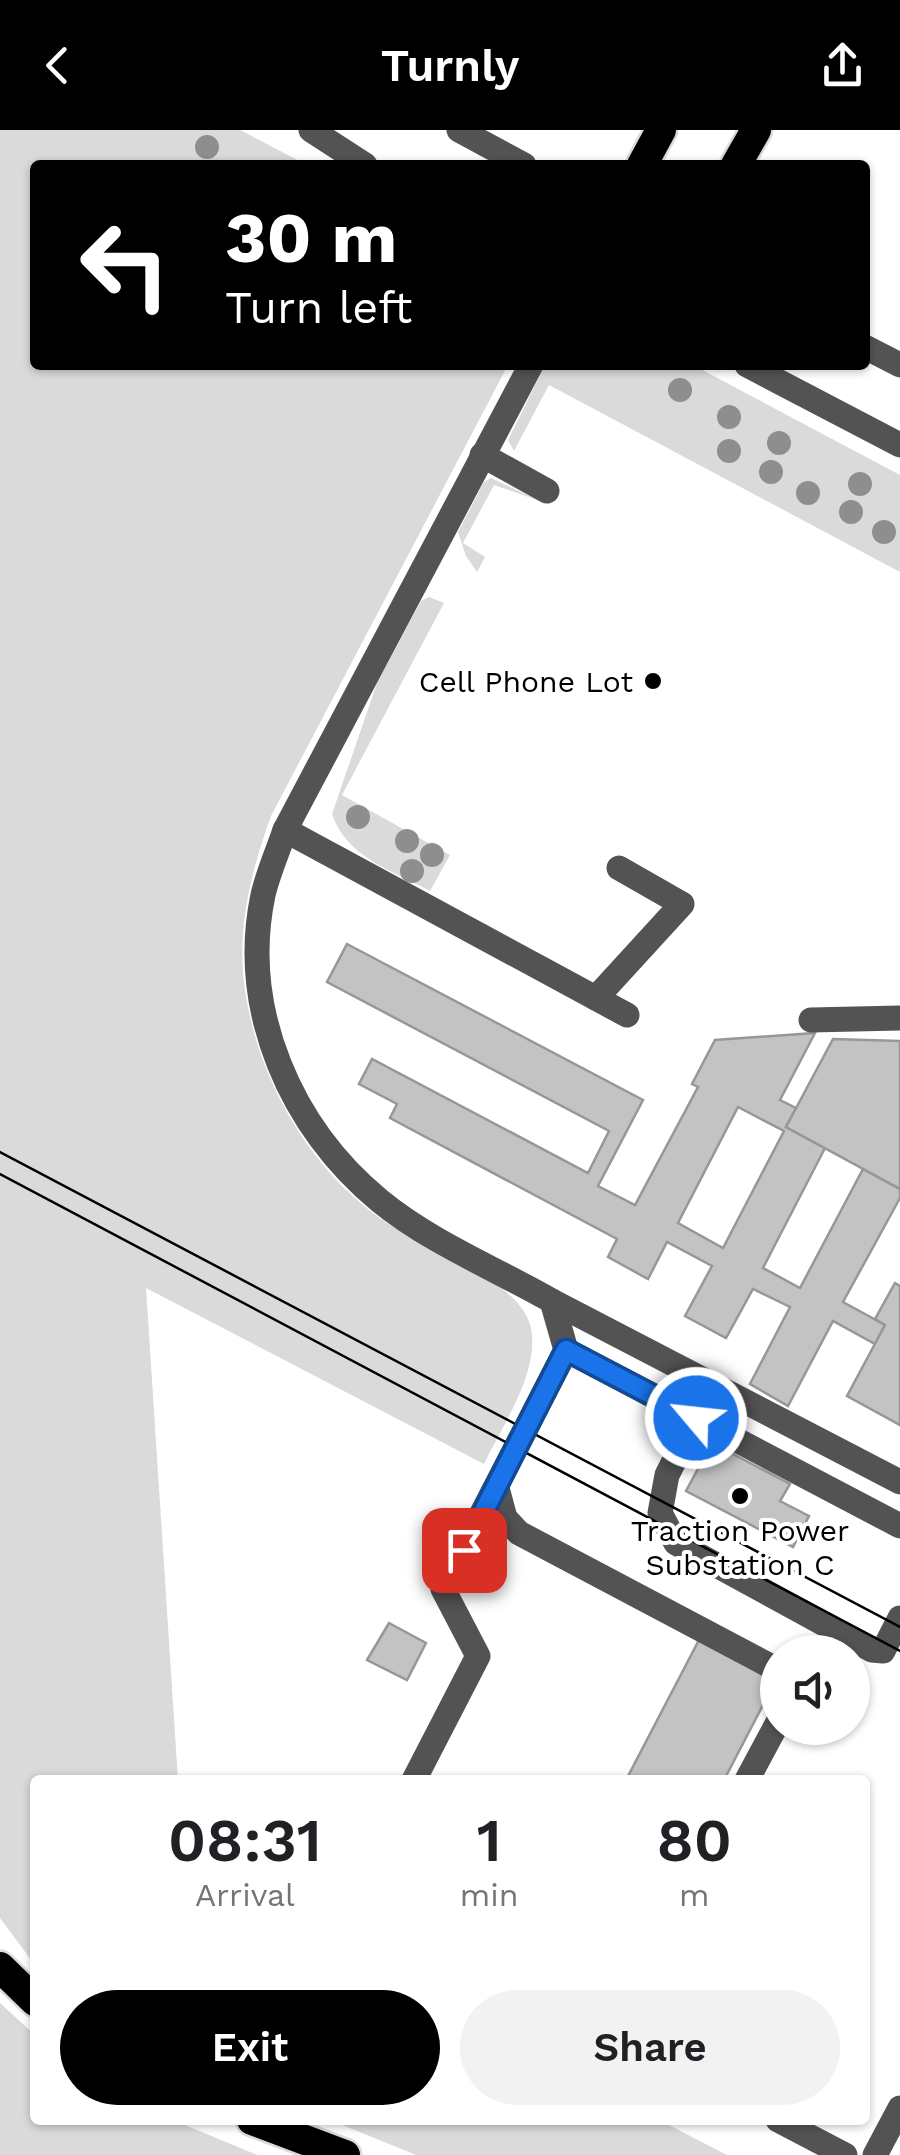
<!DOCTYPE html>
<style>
:root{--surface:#fff;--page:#f2f2f2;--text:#202124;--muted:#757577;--accent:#000}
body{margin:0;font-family:"Work Sans",sans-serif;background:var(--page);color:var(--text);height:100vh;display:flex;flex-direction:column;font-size:38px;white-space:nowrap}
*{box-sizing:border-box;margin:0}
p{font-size:32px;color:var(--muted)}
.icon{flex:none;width:55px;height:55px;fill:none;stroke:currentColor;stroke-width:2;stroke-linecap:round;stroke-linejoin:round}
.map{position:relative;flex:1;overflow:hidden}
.side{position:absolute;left:30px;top:1645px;width:840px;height:350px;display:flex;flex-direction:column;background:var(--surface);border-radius:10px;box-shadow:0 2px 8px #0004}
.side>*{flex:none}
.banner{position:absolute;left:30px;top:30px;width:840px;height:210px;border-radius:10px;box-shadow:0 2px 8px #0004;background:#000;color:#fff;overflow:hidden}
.fabs{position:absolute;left:760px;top:1505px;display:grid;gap:20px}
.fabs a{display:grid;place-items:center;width:110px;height:110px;border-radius:50%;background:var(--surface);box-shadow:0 2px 8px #0004;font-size:50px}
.pin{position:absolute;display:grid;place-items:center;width:85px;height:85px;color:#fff;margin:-42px;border-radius:20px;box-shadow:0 5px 15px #0006}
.me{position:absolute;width:110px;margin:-55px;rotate:298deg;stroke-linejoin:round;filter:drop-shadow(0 0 8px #0008)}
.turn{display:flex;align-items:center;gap:35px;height:210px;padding:0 30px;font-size:45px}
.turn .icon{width:130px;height:130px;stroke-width:2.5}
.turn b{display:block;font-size:70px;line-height:85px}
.eta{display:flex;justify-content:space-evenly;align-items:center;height:170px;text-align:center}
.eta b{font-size:60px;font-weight:600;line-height:70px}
.action{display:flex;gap:20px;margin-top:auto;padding:20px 30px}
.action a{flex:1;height:115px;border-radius:60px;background:var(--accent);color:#fff;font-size:40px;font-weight:600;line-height:115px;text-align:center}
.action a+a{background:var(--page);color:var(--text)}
header{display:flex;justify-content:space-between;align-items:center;height:130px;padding:0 30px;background:var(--accent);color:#fff;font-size:45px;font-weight:600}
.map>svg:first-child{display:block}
</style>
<header><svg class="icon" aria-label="back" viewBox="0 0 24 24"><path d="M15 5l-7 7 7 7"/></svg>Turnly<svg class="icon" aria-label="share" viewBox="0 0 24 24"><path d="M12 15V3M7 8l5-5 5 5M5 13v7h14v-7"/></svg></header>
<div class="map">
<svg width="900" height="2025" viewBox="0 0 900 2025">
<rect width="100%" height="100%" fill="#fff"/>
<g fill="#dadada">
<path d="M0,0h240l67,35h-272v200h473l-237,451c-18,50 -32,102 -28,156 8,96 63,197 144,251 38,25 134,57 144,105 9,44 -29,98 -47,136l-338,-176 32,492h-143v185l-35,-47z"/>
<path d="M545,235h148l207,110v97l-351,-187 -35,66 -6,-11z"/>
<path d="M491,348l49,23 -46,-16 -31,58 22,14 -8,15 -11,-16 -8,-24 26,-50z"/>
<path d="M429,467l15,6 -102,192 108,60 -20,36c-37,-20 -84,-34 -98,-77l45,-131 44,-82z"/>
<path d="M0,1873l35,32v85h138l84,35h-257z"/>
<path d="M330,1990h329l68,35h-311z"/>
</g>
<g fill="#c3c3c3" stroke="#979797" stroke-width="2.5" fill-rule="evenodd">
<path d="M347,814l296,156 -45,86 37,19 63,-118 -6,-3 23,-44 100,-7 -35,67 16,8 -10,19 39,21 -62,120 37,20 63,-119 37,20v9l-57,104 42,23 -10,19 -42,-23 -45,85 -38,-22 40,-77 -37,-18 -27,49 -41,-22 27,-50 -45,-24 -19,37 -40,-22 9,-18 -227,-121 7,-14 -38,-20 13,-25 216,114 21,-42 -282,-149zM738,977l46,24 -61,117 -45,-25z"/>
<path d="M833,909l67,2v148l-114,-62z"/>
<path d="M895,1153l5,3v139l-53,-29 38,-71 -10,-6z"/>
<path d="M712,1313l78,41 -10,17 29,15 -16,31 -107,-56z"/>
<path d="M389,1493l37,20 -19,37 -40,-20z"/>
<path d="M699,1510l77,40 -52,100h-98z"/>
</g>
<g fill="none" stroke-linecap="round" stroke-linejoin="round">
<defs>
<g id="highway">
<path d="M642,35l19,-35"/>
<path d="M736,35l20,-35"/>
<path d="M0,1837l35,34"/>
<path d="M252,1990l93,35"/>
</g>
</defs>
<use href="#highway" stroke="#dbdbdb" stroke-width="35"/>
<g stroke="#535353" stroke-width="25">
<path d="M311,0l54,35"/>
<path d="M459,0l65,35"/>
<path d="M865,217l35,18"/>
<path d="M747,235l153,80"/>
<path d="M482,325l65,36"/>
<path d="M285,700l342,185"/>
<path d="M596,868l86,-94 -63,-36"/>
<path d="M811,890l89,-2"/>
<path d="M552,1171l348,181"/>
<path d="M566,1220l334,176"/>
<path d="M696,1288l-29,57 -7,38 16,30 196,107 11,1 17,-33"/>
<path d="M497,1358l8,30 14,15 259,137"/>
<path d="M414,1650l64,-124 -35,-67 123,-239 -14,-49c-56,-32 -122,-59 -172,-100 -89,-73 -141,-191 -117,-306 5,-22 15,-44 22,-65l246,-465"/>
<path d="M747,1650l31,-58"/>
<path d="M778,1990l67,35"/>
<path d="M875,2025l25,-47"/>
</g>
<use href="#highway" stroke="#000" stroke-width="30"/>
<g stroke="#000" stroke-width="2.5">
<path d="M0,1022l900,475"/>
<path d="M0,1044l900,477"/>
</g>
</g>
<g fill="#8e8e8e">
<circle cx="207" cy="17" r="12"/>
<circle cx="680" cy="260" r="12"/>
<circle cx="729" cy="287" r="12"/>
<circle cx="779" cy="313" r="12"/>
<circle cx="729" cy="321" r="12"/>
<circle cx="771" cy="342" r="12"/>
<circle cx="860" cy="354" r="12"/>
<circle cx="808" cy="363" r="12"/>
<circle cx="851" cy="382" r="12"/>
<circle cx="884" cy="402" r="12"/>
<circle cx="358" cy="687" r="12"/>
<circle cx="407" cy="711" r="12"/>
<circle cx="432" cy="725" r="12"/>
<circle cx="412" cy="741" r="12"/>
</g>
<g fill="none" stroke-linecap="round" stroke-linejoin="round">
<defs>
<path id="route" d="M464,1420l102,-200 130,68"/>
</defs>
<use href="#route" stroke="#114b97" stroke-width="25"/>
<use href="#route" stroke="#1a73e8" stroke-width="18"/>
</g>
<g fill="#000" stroke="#fff" stroke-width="4">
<circle cx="653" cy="551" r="10"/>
<circle cx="740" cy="1366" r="10"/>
</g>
<g text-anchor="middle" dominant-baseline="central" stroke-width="8" stroke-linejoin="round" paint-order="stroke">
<g font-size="30" fill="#000" stroke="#fff" text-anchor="end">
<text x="633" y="551">Cell Phone Lot</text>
<text x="740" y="1400" text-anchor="middle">Traction Power<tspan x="740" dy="34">Substation C</tspan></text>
</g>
</g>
</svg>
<div class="fabs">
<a><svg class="icon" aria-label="sound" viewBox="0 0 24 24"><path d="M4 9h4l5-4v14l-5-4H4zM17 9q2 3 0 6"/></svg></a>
</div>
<div class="pin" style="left:464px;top:1420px;background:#d93025"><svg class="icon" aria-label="arrive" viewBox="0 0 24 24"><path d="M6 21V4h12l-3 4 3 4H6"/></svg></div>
<svg class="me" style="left:696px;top:1288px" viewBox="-20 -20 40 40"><circle r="17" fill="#1a73e8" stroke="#fff" stroke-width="3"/><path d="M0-11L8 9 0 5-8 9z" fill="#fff"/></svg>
<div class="banner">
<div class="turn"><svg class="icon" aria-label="left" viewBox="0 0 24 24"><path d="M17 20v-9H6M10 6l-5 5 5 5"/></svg><div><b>30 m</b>Turn left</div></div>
</div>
<section class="side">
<div class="eta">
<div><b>08:31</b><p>Arrival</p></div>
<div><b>1</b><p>min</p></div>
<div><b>80</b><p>m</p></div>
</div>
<div class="action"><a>Exit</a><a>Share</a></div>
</section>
</div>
